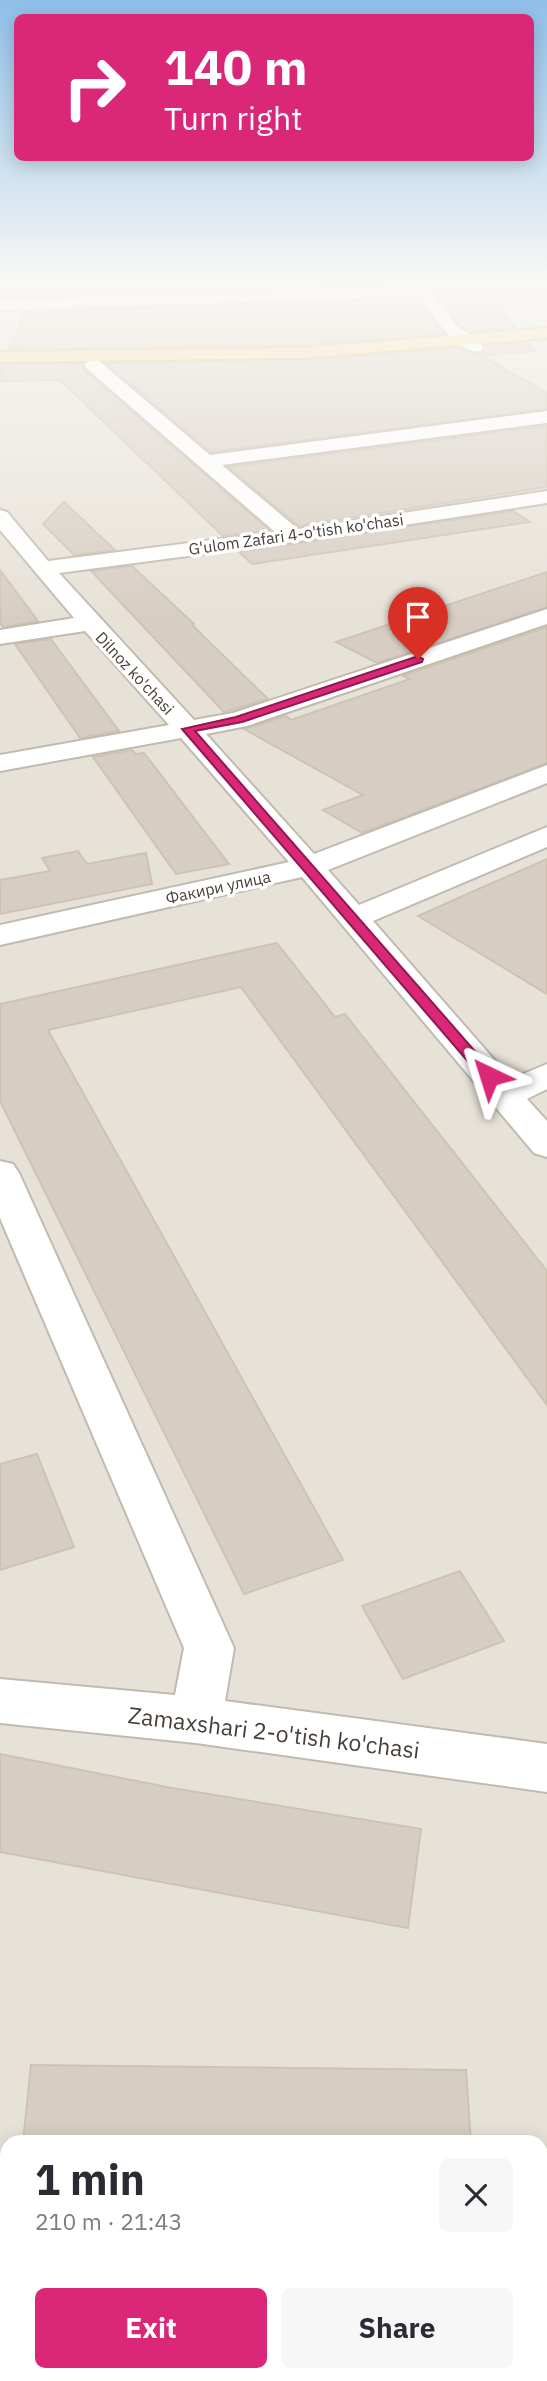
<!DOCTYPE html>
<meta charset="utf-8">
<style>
:root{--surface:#fff;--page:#f7f7f7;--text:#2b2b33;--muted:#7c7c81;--accent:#db2777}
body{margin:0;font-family:"IBM Plex Sans",sans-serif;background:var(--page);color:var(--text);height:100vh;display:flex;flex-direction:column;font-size:26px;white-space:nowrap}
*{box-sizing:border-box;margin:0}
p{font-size:23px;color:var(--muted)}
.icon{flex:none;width:38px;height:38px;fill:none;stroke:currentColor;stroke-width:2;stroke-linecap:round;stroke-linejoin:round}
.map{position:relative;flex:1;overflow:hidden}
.details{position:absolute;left:0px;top:2135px;width:548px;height:247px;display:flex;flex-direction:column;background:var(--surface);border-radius:21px 21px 0 0;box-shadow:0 4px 18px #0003}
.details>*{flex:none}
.banner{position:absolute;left:14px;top:14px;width:520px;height:147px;border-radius:10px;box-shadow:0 4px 18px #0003;background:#db2777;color:#fff;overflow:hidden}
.pin{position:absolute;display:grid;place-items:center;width:60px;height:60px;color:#fff;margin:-72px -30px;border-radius:50% 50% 50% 0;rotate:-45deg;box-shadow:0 0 7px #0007}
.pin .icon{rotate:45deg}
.me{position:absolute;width:77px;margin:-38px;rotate:319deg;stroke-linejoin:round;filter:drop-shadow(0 0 5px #0008)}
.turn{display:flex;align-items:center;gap:24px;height:147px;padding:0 35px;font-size:32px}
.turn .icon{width:91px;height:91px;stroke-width:2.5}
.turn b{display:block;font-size:49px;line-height:60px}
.round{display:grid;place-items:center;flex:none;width:74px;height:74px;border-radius:10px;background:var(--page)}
.headline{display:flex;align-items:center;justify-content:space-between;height:119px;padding:0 35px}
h1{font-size:42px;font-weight:700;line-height:52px}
.button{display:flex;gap:14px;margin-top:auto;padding:14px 35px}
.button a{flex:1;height:80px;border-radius:10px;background:var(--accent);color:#fff;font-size:28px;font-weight:700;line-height:80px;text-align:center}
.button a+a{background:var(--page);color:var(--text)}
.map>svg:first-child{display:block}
</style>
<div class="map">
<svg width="547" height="2381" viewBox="0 0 547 2381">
<rect width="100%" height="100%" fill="#f3f0e9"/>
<path fill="#e7e2d8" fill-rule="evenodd" d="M0,283h547v2098h-547zM7,2142h534v233h-534z"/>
<g fill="#d7cec3" stroke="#cec3b3" stroke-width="2">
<path d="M38,283h354l1,2 -361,11z"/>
<path d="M481,288l34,40 -45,4 -12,-9 -25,-33z"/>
<path d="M418,299l26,35 -143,11 -292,4 16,-37z"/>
<path d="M528,342l7,9 -53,5 65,37v16l-336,43 -105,-89 195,-2 159,-13 11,5 10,1 4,-8z"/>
<path d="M81,364l3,6 185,160 -46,6 -163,-156 -60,1 2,-16z"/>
<path d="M547,426v61l-248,39 -71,-59z"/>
<path d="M64,502l51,48 -41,5 -31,-31z"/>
<path d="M513,511l17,11 -278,42 -13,-12z"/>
<path d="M132,566l62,58 -2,1 76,74 -44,13 -133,-141z"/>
<path d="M0,570l38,51 -35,6 -3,-4z"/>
<path d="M547,572v35l-170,56 -41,-21z"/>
<path d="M547,627v136l-185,70 -39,-23 40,-15 -119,-66 42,-13 5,4 119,-41 -7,-3z"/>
<path d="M51,639l8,11 60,81 -39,7 -65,-94z"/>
<path d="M132,750l4,4 8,-1 85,111 -53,10 -83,-117z"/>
<path d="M78,851l9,13 59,-11 6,31 -152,30v-34l50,-9 -8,-13z"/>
<path d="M547,859v135l-129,-78 56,-25z"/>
<path d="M277,943l58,74 10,-3 202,257v134l-306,-418 -193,43 295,530 -99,34 -244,-493v-97z"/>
<path d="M37,1454l37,93 -74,23v-106z"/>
<path d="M460,1571l44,70 -101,38 -41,-73z"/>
<path d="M0,1754l172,34 249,41 -13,99 -408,-76z"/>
<path d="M31,2065l435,5 5,72h-448z"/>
</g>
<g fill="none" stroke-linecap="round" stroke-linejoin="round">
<defs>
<g id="minor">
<path d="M410,283h15l31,42 25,18 2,4 -2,4c-23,5 -51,-39 -62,-55l-419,14v-10l412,-13z"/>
<path d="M92,359l6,1 112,95 337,-44v12l-325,42 76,64 249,-38v12l-254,39 -234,31 135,147 39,-7 314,-104v15l-300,102 -41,8 108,120 233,-89v18l-219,87 31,35 188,-78v20l-174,74 138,158 36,-15v25l-20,10 20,22v36l-13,-4 -232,-276 -302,68v-20l289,-63 -108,-124 -181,33v-16l169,-30 -84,-94 -85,13v-14l74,-12 -74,-88v-20l7,2 41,49 227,-29 -189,-164 -2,-4z"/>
<path d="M0,1161l13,3 6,9 215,475 -9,53 322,43v48l-351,-49 -196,-20v-44l175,16 9,-47 -184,-430z"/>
<rect x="0" y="2239" width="7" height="66"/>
<rect x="541" y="2250" width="6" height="66"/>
</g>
<path id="major" d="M547,328v10l-246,20 -301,4v-10l301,-4z"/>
</defs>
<use href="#minor" stroke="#c1bab0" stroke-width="4"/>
<use href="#major" stroke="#dbb770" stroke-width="4"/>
<use href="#minor" fill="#fff" fill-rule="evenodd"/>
<use href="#major" fill="#f7db9f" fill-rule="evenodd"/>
</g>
<linearGradient id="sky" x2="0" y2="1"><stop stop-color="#8fc0e9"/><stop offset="0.46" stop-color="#faf8f5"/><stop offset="1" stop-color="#faf8f5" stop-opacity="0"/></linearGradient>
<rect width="547" height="617" fill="url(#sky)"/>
<path fill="#db2777" stroke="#8e194d" stroke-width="2" d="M418,656l5,3 -1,3 -180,60 -47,9 299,342 2,3 -2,3h-11l-301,-350 54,-12z"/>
<g text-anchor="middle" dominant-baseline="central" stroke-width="7" stroke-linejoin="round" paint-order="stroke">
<g font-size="16" fill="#474038" stroke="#fff">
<text transform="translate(296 534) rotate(-8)">G'ulom Zafari 4-o'tish ko'chasi</text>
<text transform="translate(135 673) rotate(47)">Dilnoz ko'chasi</text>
<text transform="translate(218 887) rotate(-12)">Факири улица</text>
</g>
<g font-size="23" fill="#474038" stroke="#fff">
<text transform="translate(274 1732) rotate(7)">Zamaxshari 2-o'tish ko'chasi</text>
</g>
</g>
</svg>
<div class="pin" style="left:418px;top:659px;background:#d93025"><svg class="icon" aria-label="arrive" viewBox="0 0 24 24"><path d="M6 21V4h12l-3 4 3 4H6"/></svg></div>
<svg class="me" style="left:489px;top:1076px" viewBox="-20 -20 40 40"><path d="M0-17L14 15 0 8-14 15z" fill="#db2777" stroke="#fff" stroke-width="4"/></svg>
<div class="banner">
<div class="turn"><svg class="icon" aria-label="right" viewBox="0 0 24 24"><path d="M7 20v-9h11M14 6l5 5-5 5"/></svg><div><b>140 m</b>Turn right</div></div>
</div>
<section class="details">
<div class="headline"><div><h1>1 min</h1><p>210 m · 21:43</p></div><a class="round"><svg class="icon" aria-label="close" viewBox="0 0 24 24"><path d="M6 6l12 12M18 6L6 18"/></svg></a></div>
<div class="button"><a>Exit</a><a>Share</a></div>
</section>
</div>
